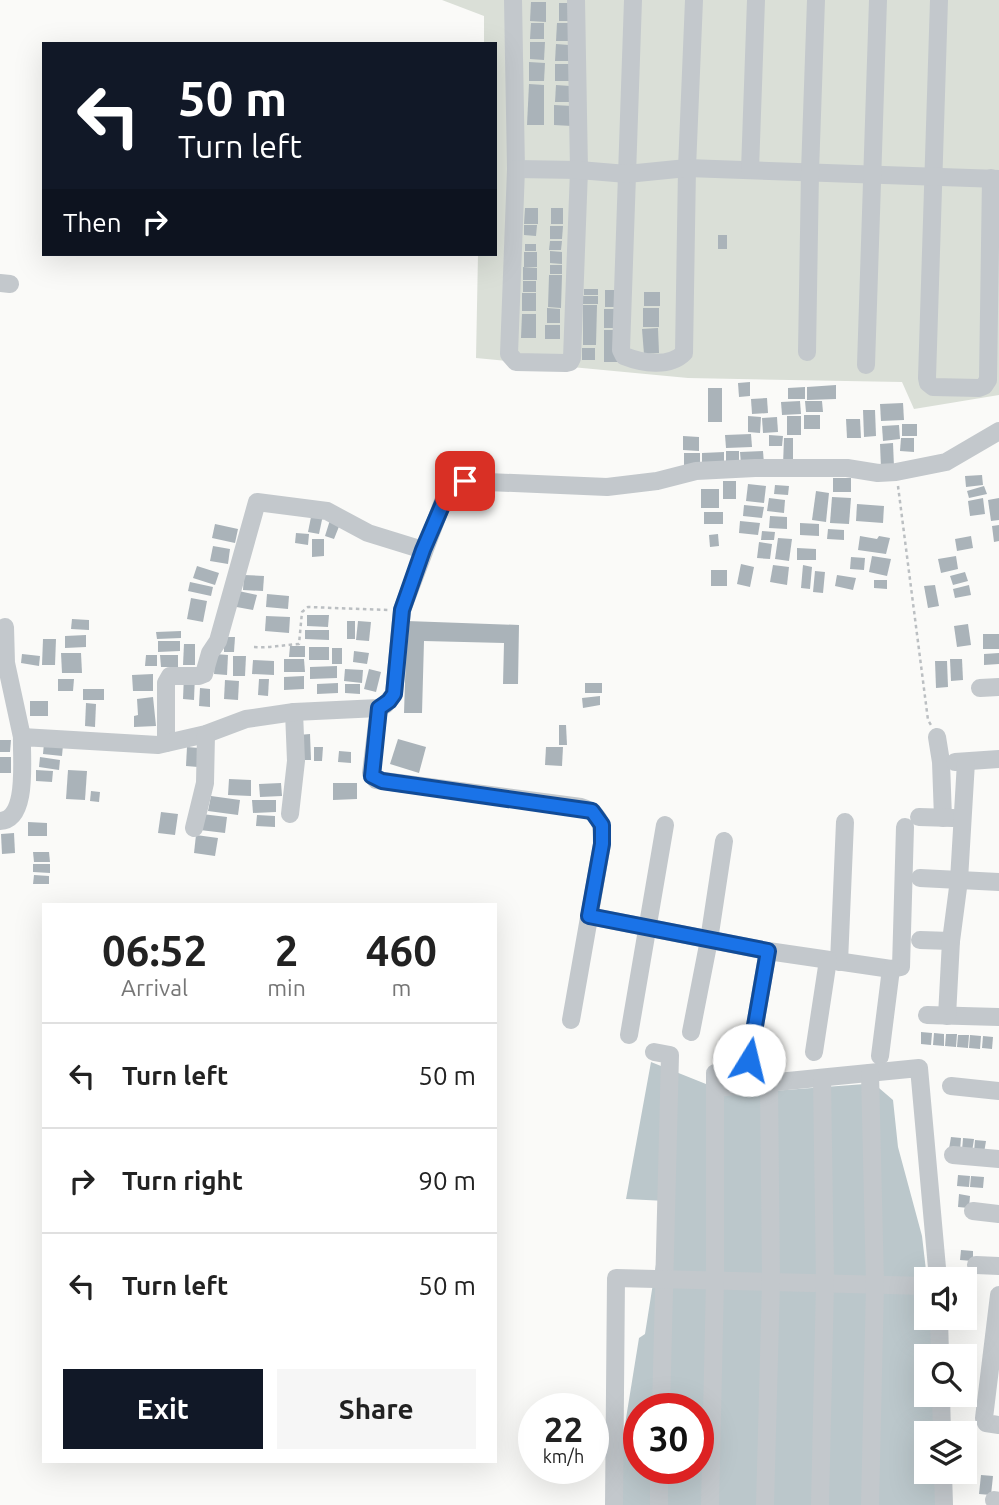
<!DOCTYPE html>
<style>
:root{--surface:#fff;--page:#f6f6f6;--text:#222;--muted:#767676;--line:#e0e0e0;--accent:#111827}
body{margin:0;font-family:Ubuntu,sans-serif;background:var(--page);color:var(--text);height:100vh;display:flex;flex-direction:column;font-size:26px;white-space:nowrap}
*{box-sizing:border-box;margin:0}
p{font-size:23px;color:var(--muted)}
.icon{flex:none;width:38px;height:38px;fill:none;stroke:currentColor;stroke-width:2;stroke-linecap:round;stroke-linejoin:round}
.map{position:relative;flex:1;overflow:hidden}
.side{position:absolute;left:42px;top:903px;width:455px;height:560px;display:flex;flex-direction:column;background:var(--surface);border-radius:0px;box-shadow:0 7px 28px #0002}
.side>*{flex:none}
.guide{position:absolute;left:42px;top:42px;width:455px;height:214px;border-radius:0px;box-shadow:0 7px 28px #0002;background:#111827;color:#fff;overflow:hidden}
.buttons{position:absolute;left:914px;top:1267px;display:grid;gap:14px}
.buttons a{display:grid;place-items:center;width:63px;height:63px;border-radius:0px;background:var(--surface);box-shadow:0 7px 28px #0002;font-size:35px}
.speed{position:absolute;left:518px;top:1393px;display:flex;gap:14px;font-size:35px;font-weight:700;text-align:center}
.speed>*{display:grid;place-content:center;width:91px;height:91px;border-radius:50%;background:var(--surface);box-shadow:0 7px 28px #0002;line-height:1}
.speed small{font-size:18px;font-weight:400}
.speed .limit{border:10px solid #d22;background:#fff;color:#111}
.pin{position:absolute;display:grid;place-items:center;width:60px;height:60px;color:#fff;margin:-30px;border-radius:14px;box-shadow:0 4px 10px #0006}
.me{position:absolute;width:77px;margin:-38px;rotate:9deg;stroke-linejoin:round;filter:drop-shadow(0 0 5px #0008)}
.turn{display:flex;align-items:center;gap:24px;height:147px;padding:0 21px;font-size:32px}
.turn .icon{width:91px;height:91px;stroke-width:2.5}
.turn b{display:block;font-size:49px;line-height:60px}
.then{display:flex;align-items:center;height:66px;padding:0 21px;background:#0003;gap:14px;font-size:26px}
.eta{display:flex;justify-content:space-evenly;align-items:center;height:119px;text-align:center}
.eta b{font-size:42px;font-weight:600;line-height:49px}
.cta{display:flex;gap:14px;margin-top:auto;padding:14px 21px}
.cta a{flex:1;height:80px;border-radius:0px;background:var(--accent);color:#fff;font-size:28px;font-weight:600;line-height:80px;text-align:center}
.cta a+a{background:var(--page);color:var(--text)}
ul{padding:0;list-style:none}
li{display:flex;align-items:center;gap:21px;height:105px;padding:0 21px;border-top:2px solid var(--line)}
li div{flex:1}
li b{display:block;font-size:26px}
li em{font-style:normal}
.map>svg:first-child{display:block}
</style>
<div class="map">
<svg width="999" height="1505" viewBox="0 0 999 1505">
<rect width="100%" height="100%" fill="#fafaf8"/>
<path fill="#dadfd7" d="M442,0h557v395l-85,14 -12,-27 -214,-4 -212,-20 2,-104h17v-210h-11v-28z"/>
<path fill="#bbc7cb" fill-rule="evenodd" d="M651,1062l80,32 134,-10 14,4 14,12 5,47 24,89 5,43 -1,39h4l4,38h-8v39h11l4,38h-15v39h19l-2,33h-331l27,-167 6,-4 21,-133 -40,-2zM639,1409h59v59h-59z"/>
<g fill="#aab3b9">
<path d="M531,2h15v20l-16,-1z"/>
<path d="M559,3h12l-1,18h-11z"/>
<path d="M531,23h13v16h-14z"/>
<path d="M557,23h14v18h-15z"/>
<path d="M530,42h15l-1,18 -14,-1z"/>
<path d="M556,44l13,1v16h-14z"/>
<path d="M529,62l16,1 -1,18h-15z"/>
<rect x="555" y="64" width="15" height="17"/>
<path d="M529,84l15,1v40h-17z"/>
<path d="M556,85l14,1v16h-15z"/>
<path d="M554,105l18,1v20l-18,-1z"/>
<path d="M525,208h13v16h-14z"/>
<rect x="551" y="208" width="12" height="16"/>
<path d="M524,225h13l-1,11 -12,-1z"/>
<path d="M550,226h13l-1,13h-12z"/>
<rect x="718" y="235" width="9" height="14"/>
<path d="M550,241h12l-1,9h-12z"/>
<rect x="525" y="244" width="11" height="7"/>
<path d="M550,251l12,1v12l-12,-1z"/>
<rect x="524" y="252" width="13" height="15"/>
<rect x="550" y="265" width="12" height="9"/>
<path d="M523,267l14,1v12h-14z"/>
<path d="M549,275h13l-1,33 -13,-1z"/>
<rect x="523" y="281" width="13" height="11"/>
<rect x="584" y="289" width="14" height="6"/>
<rect x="605" y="290" width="16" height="17"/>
<rect x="644" y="292" width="16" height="14"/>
<rect x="522" y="293" width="14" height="18"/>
<rect x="583" y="296" width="15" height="8"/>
<path d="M583,305h14l-1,40h-13z"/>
<path d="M547,308l13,1v14h-13z"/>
<rect x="643" y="308" width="16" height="19"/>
<rect x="604" y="309" width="16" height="19"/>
<path d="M522,314h14v24h-15z"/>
<rect x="545" y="325" width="15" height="14"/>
<path d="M658,328l1,25 -15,1 -2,-25z"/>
<rect x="604" y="330" width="15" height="32"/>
<rect x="582" y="348" width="13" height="12"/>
<path d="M750,382v14l-11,1 -1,-14z"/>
<path d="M836,385v14l-29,1v-13z"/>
<path d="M805,387v12h-17v-11z"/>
<rect x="708" y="388" width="14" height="34"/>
<path d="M767,398l1,15 -16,1 -1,-15z"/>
<path d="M800,401l1,13 -19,1 -1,-13z"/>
<path d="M805,401h17l1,11h-17z"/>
<path d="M903,403l1,17 -23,1 -1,-17z"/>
<path d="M863,410h12l1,26 -12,1z"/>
<rect x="804" y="415" width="16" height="14"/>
<path d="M748,416l13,1 -1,16 -12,-1z"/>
<rect x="787" y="416" width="14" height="19"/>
<path d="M777,417l1,15 -15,1 -1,-15z"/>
<path d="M846,419h14l1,19h-14z"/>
<rect x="902" y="424" width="15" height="12"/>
<path d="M899,425l1,14 -17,2 -1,-15z"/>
<path d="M751,434l1,13 -26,1 -1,-13z"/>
<path d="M769,435l14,1 -1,10h-13z"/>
<path d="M683,436l16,1v14l-16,-1z"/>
<path d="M784,438h9v27h-10z"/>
<path d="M901,438h13v14l-14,-1z"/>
<path d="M893,443l1,24 -13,1 -1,-24z"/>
<path d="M726,451h13v14l-13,-1z"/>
<path d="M763,451l1,13h-23l-1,-12z"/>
<path d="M724,452v16l-22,1v-16z"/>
<rect x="684" y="453" width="16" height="12"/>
<path d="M982,475l1,10 -17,2 -1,-11z"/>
<rect x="833" y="478" width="18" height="14"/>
<rect x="723" y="481" width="13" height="18"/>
<path d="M748,484l18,2 -2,17 -18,-2z"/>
<path d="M775,485l14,1 -1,9 -14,-1z"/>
<path d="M984,486l3,8 -18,4 -2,-7z"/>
<rect x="701" y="489" width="18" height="19"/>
<path d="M816,491l13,2 -3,29 -14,-2z"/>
<path d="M832,497l19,1 -2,26 -19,-1z"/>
<path d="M769,498l16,2 -1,13 -17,-2z"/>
<path d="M983,498l2,16 -15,2 -2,-15z"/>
<path d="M999,498v22l-8,1 -3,-21z"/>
<path d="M857,504l27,2 -1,17 -27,-2z"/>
<path d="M744,505l20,2 -2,11 -19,-2z"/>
<path d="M312,512l11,3 -4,19 -11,-2z"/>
<rect x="704" y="512" width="19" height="12"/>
<path d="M770,516l17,1v12l-18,-1z"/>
<path d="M330,520l10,4 -6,15 -9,-3z"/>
<path d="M740,521l20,2 -2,12 -19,-2z"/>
<path d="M800,523l19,1v12l-19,-1z"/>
<path d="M215,524l23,5 -3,14 -23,-5z"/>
<path d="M999,525v16l-5,1 -2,-16z"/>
<path d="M828,529l16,1v10l-17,-1z"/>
<path d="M762,531l13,1 -1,8h-13z"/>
<path d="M296,533l13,1 -1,11 -13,-2z"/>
<path d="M718,534l1,12 -9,1 -1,-12z"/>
<path d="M860,536l17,3 2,-3 11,2 -4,16 -28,-4z"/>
<path d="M971,536l2,12 -16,3 -2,-12z"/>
<path d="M778,538l14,1 -3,22 -14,-2z"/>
<path d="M312,539h12v17l-12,1z"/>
<path d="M759,542l13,2 -2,15 -13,-1z"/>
<path d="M213,546l17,3 -2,15 -18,-3z"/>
<path d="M797,548l19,1v11h-19z"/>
<path d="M872,556l19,3 -4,17 -18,-4z"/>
<path d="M956,556l2,13 -17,4 -3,-14z"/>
<path d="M851,557l14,1 -1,12 -14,-1z"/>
<path d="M741,564l13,3 -4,20 -13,-3z"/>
<path d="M773,565l16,2 -2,18 -17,-3z"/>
<path d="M803,565l9,2 -2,22 -9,-1z"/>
<path d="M197,566l22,7 -4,12 -22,-7z"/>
<rect x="711" y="570" width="16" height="16"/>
<path d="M815,571l10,1 -2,21 -10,-1z"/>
<path d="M965,572l3,9 -15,4 -3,-9z"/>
<path d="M244,575l20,1 -1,15 -20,-1z"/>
<path d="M837,575l19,3 -3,12 -18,-4z"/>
<path d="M874,580h13v9l-13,-1z"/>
<path d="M190,582l23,5 -2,9 -23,-5z"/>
<path d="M935,585l4,21 -11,2 -4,-22z"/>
<path d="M969,585l2,10 -16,3 -2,-9z"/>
<path d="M234,590l23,5 -4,15 -22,-4z"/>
<path d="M267,594l22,2 -1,13 -22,-2z"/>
<path d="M191,598l16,3 -4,21 -16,-3z"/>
<path d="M307,615h22l-1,12 -21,-1z"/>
<path d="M266,616l24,1 -1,16 -24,-2z"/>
<path d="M72,619l17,1v10l-18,-1z"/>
<rect x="347" y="621" width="8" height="18"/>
<path d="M358,621l13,1 -2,19 -13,-1z"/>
<path d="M407,621l112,4 -1,59h-15l1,-41 -80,-2 -2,72h-18z"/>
<path d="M968,624l3,21 -14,2 -3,-21z"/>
<path d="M305,630h24v10l-24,-1z"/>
<path d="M181,631v7l-24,1 -1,-7z"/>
<rect x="983" y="634" width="16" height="15"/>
<path d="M86,635v12l-21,1v-12z"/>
<path d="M224,637h11l-1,15h-10z"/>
<path d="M43,639h13l-1,26h-13z"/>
<path d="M158,641h22v10l-22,1z"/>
<path d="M184,644h11v21h-12z"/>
<path d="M290,646h15v11h-16z"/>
<rect x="309" y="647" width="20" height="13"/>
<rect x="332" y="648" width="10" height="16"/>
<path d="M354,651l15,2 -2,11 -14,-2z"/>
<path d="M61,653h20l1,20h-20z"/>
<path d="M999,653v11l-15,1v-11z"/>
<path d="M22,654l18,2 -1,10 -18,-3z"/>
<path d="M215,654l13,1 -1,20 -13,-1z"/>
<path d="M146,655h11v11h-12z"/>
<path d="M160,655h18v12h-17z"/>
<path d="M233,656h13l-1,20h-12z"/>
<path d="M284,659h20l1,13h-21z"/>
<path d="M950,659h12l1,21 -12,1z"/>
<path d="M253,660l21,1v14l-22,-1z"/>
<path d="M935,661h12l1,26 -12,1z"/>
<path d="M337,666v12l-27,1v-12z"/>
<path d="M345,669l18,1 -1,13 -18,-2z"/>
<path d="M369,669l12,3 -5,20 -12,-3z"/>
<path d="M153,674v17h-20l-1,-16z"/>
<path d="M184,675h11l-1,25 -11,-1z"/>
<path d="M304,676v13l-20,1v-13z"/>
<path d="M58,679h16l-1,12h-15z"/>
<path d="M259,679h10l-1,17 -10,-1z"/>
<path d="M225,680l14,1 -1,19 -14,-1z"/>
<path d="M338,683v10l-21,1v-10z"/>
<rect x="585" y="683" width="17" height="10"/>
<path d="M345,684h15v10l-15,-1z"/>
<path d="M200,688l10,1v18l-11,-1z"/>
<rect x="83" y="689" width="21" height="11"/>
<path d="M600,696v9l-17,3 -1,-10z"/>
<path d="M153,697l3,29 -22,1v-11l4,-1 -1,-16z"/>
<rect x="30" y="701" width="18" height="15"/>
<path d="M86,703l10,1 -1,23 -10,-1z"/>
<path d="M559,725h7l1,20h-8z"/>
<path d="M310,734l1,26h-11l-2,-25z"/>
<path d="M398,739l28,8 -7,26 -29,-9z"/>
<path d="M0,740h11l-1,12h-10z"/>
<path d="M44,743l19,2 -1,11 -19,-2z"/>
<path d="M187,747l12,1 -1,19 -12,-1z"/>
<path d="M314,747h9l-1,14h-8z"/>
<path d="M546,747h17l-1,19 -17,-1z"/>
<path d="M339,751l12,1v11l-13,-1z"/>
<rect x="0" y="757" width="11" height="16"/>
<path d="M40,757l20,3 -1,10 -20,-3z"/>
<path d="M36,770l17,1 -1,11 -16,-1z"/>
<path d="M68,770l19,1 -2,29 -19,-1z"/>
<path d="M229,779l22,1v16l-23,-1z"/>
<path d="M281,783l1,13 -22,1 -1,-13z"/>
<path d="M333,783h24v16l-24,1z"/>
<path d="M91,791l9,1 -1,10 -9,-1z"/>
<path d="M211,796l29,4 -2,15 -30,-4z"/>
<path d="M252,800h24v12l-23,1z"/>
<path d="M161,812l17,2 -3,21 -17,-2z"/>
<path d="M202,814l25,3 -2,16 -25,-3z"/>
<path d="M257,815l18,1v11l-19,-1z"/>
<path d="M28,822l19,1v13h-19z"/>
<path d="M14,833l1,20 -13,1 -1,-20z"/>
<path d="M196,835l22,3 -3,18 -21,-3z"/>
<path d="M33,852h16l1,10h-16z"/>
<path d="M33,864h17v9l-17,-1z"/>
<path d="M34,875l15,1v8h-16z"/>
<path d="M921,1032l11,1 -1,12 -10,-1z"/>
<path d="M934,1033l10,1v12l-11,-1z"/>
<path d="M946,1034h11l-1,13 -11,-1z"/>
<path d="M958,1035h11l-1,13 -11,-1z"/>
<path d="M970,1035l11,1 -1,13 -11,-1z"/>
<path d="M983,1036l10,1 -1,12 -10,-1z"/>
<path d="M951,1137l10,1 -1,13 -11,-2z"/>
<path d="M963,1138l11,1 -2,13 -10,-1z"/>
<path d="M975,1140l11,1 -2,12 -10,-1z"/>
<path d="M958,1175l12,1 -1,11 -12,-1z"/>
<path d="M971,1176l13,1 -1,11 -13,-1z"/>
<path d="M959,1194l11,2 -1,12 -11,-1z"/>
<path d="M961,1250l12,1v10l-13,-1z"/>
<path d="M981,1475l12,1 -2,19 -12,-1z"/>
</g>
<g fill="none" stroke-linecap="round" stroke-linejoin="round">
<g stroke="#bbbfc2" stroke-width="2.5" stroke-dasharray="3.5 3.5" stroke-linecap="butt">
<path d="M898,486l30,234 3,5"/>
<path d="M254,647c16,1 29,-2 45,-3l3,-32 6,-5 80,3"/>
</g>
<g stroke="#c3c8cc" stroke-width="18">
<path d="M513,0l3,169 -7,185 7,8 50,1 4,-1 2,-4 7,-188 -3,-170"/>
<path d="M633,0l-12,350 3,6c18,7 45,12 60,-3l3,-185 7,-168"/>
<path d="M939,0l-12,378 1,5 5,4 46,1 5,-2 4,-6 3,-202"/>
<path d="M516,169l63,1 48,4 60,-6 312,11"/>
<path d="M750,170l6,-170"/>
<path d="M0,283l10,1"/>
<path d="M807,352l3,-180 6,-172"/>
<path d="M866,365l12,-365"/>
<path d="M5,627l1,36 16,74"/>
<path d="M980,688l19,-1"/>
<path d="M379,708l-8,65 5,7 205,27c21,7 21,18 21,37l-31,176"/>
<path d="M937,737l4,25 2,56"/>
<path d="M166,743v-60l4,-7h29l5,-2 6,-21 8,-12 39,-139 70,9 41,22 55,17"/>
<path d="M955,762l44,-3"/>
<path d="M290,814l6,-53 -2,-49"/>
<path d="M919,817l34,1"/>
<path d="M0,821c29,-1 21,-64 22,-84l136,8 48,-11 40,-15 48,-7 85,-4 6,-3 9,-11 8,-84 42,-111c6,-11 9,-16 21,-18l142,6 50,-6 39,-10 59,-3h92l31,5 18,-1 50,-10 53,-31"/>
<path d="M194,828l11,-45 1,-49"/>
<path d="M920,878l79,4"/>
<path d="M589,916l179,35 123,18 10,-2 4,-140"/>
<path d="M920,940l31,1"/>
<path d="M839,962l6,-140"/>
<path d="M927,1015l72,2"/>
<path d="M947,1016l4,-75 8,-61 7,-118"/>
<path d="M691,1032l18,-92 15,-99"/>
<path d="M629,1035l36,-210"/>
<path d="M654,1052l16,3 -9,354"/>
<path d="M814,1052l14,-92"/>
<path d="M880,1056l11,-87"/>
<path d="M749,1060l19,-109"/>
<path d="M951,1086l48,5"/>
<path d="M716,1088l203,-20 19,211"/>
<path d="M953,1155l46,4"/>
<path d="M973,1211l26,3"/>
<path d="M976,1265l23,1"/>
<path d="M999,1295l-15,123 2,5 13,2"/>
<path d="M939,1318l1,38"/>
<path d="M941,1395l1,38"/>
<path d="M943,1472l1,33"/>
<path d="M994,1500l5,1"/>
<path d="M614,1505l2,-227 310,8"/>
<path d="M659,1505v-37"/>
<path d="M710,1505l5,-224v-208"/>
<path d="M765,1505l6,-223 -2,-198"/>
<path d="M820,1505l5,-222 -3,-205"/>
<path d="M870,1505l5,-221 -5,-211"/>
</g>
</g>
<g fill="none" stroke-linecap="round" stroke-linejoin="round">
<defs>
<path id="route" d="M465,481l-15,6 -27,63 -21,60 -8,84 -5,7 -10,7 -7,68 10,5 210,30 10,14v19l-13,72 179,35 -19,109"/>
</defs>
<use href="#route" stroke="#114b97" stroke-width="18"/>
<use href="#route" stroke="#1a73e8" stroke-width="12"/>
</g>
</svg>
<div class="buttons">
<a><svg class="icon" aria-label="sound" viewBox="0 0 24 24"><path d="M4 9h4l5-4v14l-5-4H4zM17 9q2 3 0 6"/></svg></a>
<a><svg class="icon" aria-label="search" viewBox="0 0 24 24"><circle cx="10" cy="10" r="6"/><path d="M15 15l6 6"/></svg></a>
<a><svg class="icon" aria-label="layers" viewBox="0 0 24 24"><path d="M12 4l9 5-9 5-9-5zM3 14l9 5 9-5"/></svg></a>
</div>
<div class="speed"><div>22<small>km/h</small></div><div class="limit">30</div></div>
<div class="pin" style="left:465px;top:481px;background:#d93025"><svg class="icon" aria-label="arrive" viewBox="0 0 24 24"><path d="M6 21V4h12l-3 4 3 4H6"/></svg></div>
<svg class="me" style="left:749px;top:1060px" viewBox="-20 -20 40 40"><circle r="19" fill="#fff"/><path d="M0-13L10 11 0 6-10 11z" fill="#1a73e8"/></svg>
<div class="guide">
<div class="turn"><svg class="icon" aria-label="left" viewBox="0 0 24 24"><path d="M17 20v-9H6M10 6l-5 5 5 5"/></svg><div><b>50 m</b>Turn left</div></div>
<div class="then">Then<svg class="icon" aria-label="right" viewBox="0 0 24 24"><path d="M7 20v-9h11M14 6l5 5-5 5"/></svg></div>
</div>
<section class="side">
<div class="eta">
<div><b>06:52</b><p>Arrival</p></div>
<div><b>2</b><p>min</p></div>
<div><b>460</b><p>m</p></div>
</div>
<ul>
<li><svg class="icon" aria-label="left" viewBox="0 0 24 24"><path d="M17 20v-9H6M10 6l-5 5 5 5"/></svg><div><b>Turn left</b></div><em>50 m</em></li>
<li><svg class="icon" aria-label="right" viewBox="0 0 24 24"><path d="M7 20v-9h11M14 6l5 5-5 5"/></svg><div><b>Turn right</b></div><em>90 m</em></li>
<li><svg class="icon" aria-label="left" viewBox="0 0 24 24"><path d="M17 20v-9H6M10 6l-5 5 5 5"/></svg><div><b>Turn left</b></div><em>50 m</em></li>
</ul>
<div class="cta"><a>Exit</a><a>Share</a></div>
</section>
</div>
